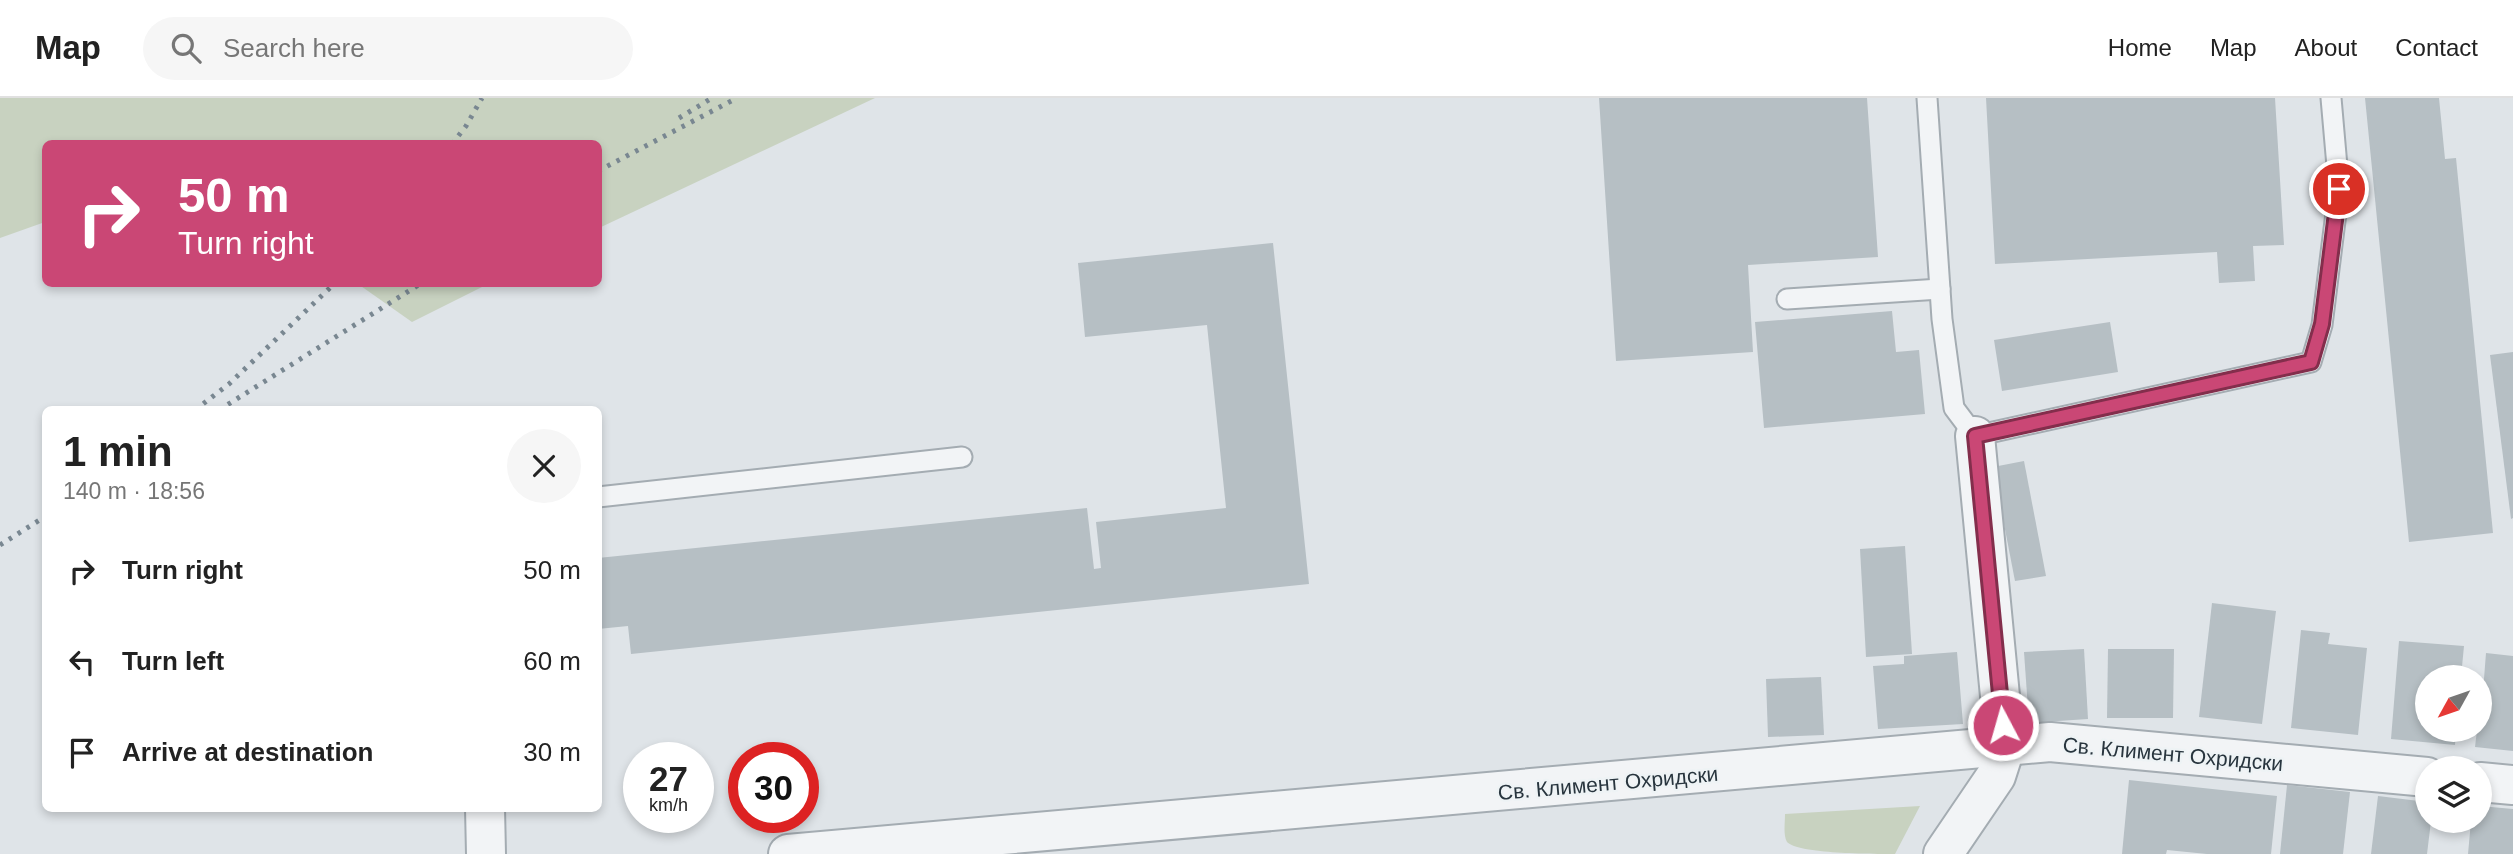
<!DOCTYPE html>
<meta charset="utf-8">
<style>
:root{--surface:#fff;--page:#f6f6f6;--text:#222;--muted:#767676;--line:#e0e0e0}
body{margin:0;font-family:Arial,sans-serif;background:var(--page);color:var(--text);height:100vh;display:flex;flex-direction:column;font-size:26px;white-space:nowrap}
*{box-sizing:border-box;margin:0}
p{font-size:23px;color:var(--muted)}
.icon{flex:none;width:38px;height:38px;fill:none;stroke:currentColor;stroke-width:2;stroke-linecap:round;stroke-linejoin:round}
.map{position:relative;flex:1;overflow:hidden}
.sheet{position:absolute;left:42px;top:308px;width:560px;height:406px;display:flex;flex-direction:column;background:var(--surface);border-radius:10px;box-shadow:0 4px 10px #0003}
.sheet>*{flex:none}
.banner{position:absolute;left:42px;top:42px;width:560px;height:147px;border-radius:10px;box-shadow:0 4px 10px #0003;background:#ca4775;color:#fff;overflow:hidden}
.needle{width:46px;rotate:230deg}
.tools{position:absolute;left:2415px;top:567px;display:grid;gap:14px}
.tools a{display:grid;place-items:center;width:77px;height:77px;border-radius:50%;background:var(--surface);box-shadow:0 4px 10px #0003;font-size:35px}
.speed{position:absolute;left:623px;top:644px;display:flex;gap:14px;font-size:35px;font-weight:700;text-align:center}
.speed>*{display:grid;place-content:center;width:91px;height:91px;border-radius:50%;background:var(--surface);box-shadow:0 4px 10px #0003;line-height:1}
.speed small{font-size:18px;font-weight:400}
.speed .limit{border:10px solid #d22;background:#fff;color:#111}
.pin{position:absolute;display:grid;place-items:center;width:60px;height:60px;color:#fff;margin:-30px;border:4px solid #fff;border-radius:50%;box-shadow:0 2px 7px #0007}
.me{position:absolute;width:77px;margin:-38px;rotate:354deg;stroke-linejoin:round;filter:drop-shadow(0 0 5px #0008)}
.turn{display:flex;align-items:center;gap:24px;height:147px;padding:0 21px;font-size:32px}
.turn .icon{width:91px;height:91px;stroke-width:2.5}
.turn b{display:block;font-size:49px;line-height:60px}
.round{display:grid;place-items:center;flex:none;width:74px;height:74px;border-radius:37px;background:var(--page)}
.overview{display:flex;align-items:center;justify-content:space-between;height:119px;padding:0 21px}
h1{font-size:42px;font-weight:600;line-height:52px}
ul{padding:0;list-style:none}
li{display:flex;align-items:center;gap:21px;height:91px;padding:0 21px}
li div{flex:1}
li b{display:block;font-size:26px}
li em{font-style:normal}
header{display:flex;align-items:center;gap:42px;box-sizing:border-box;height:98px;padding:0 35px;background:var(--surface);border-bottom:2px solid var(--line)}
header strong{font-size:33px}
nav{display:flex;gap:38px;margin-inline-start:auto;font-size:24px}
.search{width:490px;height:63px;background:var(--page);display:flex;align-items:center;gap:18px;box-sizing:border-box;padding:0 24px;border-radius:38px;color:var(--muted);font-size:26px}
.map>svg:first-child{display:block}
</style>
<header>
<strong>Map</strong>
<div class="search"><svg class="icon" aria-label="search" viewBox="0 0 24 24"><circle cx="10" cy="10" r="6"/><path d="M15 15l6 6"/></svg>Search here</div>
<nav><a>Home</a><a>Map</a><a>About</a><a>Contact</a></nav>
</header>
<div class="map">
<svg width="2513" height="756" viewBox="0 0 2513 756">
<rect width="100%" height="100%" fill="#dfe4e8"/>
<g fill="#c8d2c0">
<path d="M0,0h875l-276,130 -1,-84h-552l-1,78 -45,16z"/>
<path d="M358,186h130l-76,38z"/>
<path d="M1920,708l-25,48c-22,0 -97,0 -108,-12 -4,-7 -2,-19 -2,-28z"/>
</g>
<g fill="#b6bfc4">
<path d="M1599,0h268l11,159 -130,8 5,87 -137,9z"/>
<path d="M1986,0h289l9,147 -31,1 2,35 -36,2 -2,-31 -222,12z"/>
<path d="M2365,0h74l6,61 11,-1 37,375 -84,9z"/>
<path d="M1273,145l36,341 -678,70 -3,-28 -30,3v-71l489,-50 7,61 7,-1 -5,-46 130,-14 -19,-183 -122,12 -7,-74z"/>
<path d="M1892,213l4,41 23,-2 6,64 -161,14 -9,-106z"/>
<path d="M2110,224l8,50 -116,19 -8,-51z"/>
<path d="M2513,254v166l-2,1 -21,-164z"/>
<path d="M2024,363l22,115 -31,5 -22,-114z"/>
<path d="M1905,448l7,108 -46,3 -6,-108z"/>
<path d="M2212,505l64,8 -14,113 -63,-7z"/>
<path d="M2301,532l29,3 -2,11 39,4 -9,87 -67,-7z"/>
<path d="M2399,543l65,5 -3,31h-34v53h29l-1,15 -64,-6z"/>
<path d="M2084,551l4,70 -59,4 -5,-71z"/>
<path d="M2108,551h66l-1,69h-66z"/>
<path d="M1957,554l6,72 -85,5 -5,-63 31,-2v-8z"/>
<path d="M2486,555l27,3v95l-38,-4 2,-17h3z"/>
<path d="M1821,579l3,58 -56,2 -2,-58z"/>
<path d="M2129,682l148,16 -6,58h-64l-40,-4 -1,4h-44z"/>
<path d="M2287,687l63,7 -7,62h-63z"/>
<path d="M2378,698l49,6v19h4l-4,33h-56z"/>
<path d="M2480,708l33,3v45h-45l3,-33h9z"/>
</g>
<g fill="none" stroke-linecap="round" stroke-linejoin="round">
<defs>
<g id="service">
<path d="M1927,0l15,221 12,89 21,28 336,-74 11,-37 17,-136 -8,-91"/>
<path d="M1787,201l153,-10"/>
<path d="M598,399l364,-40"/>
</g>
<g id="minor">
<path d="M2480,684l33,3"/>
<path d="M485,710l1,46"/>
<path d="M788,756l1262,-112 377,35"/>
<path d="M1943,756l53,-78 9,-28 -30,-312"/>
</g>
</defs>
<use href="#service" stroke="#a4acb2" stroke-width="23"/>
<use href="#minor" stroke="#a4acb2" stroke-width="42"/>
<use href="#service" stroke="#f2f4f6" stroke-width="19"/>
<use href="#minor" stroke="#f2f4f6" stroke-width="38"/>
<g stroke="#798791" stroke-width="5" stroke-dasharray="3.5 7" stroke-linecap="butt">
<path d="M679,20l33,-20"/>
<path d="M452,46l14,-18 16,-28"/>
<path d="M598,73l139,-73"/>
<path d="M195,312l34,-26 105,-100"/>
<path d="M219,312l201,-126"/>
<path d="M0,447l46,-29"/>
</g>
</g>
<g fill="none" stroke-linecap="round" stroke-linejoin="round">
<defs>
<path id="route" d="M2003,627l-28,-289 336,-74 11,-38 17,-135"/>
</defs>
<use href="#route" stroke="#832e4c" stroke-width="18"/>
<use href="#route" stroke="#ca4775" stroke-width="12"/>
</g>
<g text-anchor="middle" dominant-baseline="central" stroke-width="5" stroke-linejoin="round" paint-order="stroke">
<g font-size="21" fill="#28353e" stroke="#eef3f5">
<text transform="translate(2173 656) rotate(5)">Св. Климент Охридски</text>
<text transform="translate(1608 685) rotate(-5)">Св. Климент Охридски</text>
</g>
</g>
</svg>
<div class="tools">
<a><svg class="needle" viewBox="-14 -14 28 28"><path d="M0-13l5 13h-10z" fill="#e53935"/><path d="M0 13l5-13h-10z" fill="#767676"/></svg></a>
<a><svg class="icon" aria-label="layers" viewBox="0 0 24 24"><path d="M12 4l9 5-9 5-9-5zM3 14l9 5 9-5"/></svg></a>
</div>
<div class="speed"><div>27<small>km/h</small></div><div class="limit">30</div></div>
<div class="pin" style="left:2339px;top:91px;background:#d93025"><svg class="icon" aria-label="arrive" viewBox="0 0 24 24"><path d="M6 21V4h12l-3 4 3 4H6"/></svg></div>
<svg class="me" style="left:2003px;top:627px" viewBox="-20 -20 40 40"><circle r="17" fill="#ca4775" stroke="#fff" stroke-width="3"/><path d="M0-11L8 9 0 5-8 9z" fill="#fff"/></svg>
<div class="banner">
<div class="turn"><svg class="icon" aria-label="right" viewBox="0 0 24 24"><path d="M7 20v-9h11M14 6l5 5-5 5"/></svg><div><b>50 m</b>Turn right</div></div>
</div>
<section class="sheet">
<div class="overview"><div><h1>1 min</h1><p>140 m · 18:56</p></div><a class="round"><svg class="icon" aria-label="close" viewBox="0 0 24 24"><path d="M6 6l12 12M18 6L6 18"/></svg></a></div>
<ul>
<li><svg class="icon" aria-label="right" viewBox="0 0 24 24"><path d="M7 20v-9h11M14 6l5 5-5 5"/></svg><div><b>Turn right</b></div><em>50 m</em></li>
<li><svg class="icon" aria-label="left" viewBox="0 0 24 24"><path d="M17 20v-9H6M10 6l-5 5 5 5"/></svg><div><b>Turn left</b></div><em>60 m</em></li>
<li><svg class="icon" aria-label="arrive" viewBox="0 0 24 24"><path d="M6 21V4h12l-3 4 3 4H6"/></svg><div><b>Arrive at destination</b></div><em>30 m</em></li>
</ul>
</section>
</div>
